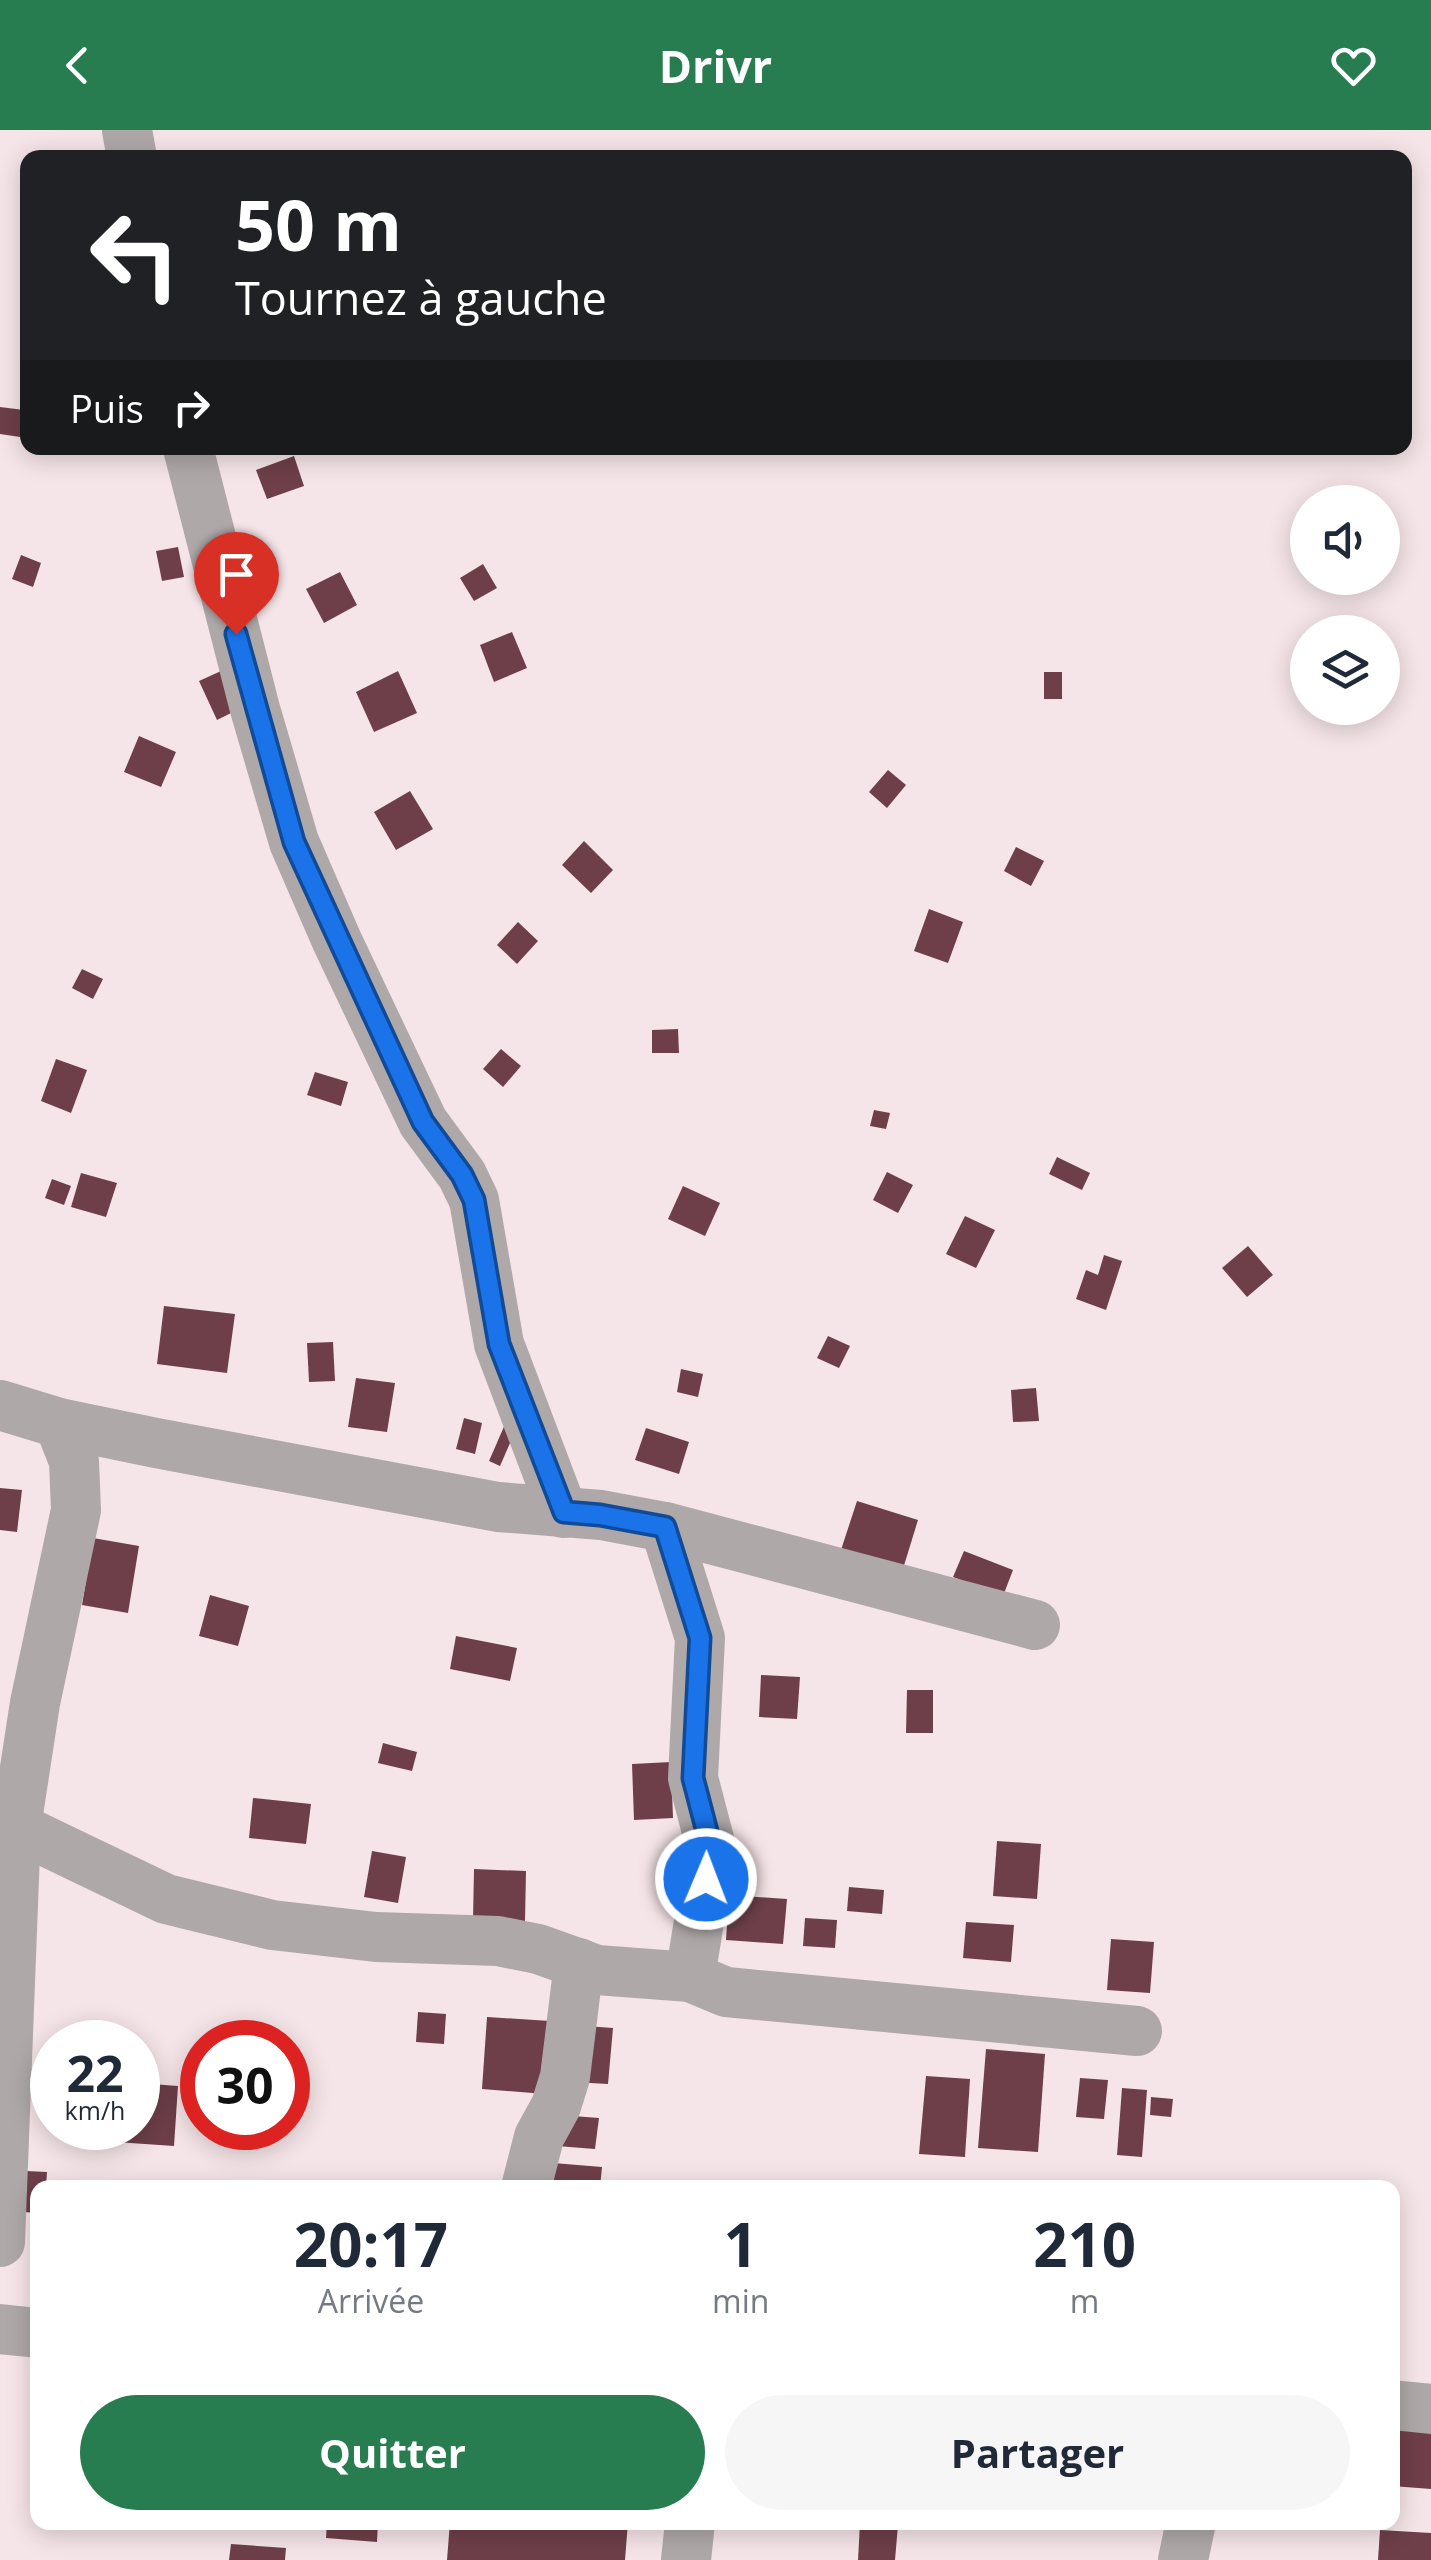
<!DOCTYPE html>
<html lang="fr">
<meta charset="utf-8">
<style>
:root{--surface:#fff;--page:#f6f6f7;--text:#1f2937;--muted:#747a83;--accent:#277c50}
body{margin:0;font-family:"Open Sans",sans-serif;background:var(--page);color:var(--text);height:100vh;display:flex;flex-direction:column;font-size:38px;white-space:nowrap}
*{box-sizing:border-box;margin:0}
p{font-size:32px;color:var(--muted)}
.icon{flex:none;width:55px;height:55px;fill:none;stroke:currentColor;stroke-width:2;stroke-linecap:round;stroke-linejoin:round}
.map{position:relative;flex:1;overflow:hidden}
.details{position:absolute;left:30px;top:2050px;width:1370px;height:350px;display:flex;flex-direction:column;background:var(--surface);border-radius:20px;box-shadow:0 5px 25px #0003}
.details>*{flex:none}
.guide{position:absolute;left:20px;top:20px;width:1392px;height:305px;border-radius:20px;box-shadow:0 5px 25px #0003;background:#202124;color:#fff;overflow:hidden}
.fabs{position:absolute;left:1290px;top:355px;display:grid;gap:20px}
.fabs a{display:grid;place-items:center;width:110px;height:110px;border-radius:50%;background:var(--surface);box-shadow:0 5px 25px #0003;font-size:50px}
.speed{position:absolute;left:30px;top:1890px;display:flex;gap:20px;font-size:50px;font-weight:700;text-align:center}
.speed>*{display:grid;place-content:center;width:130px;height:130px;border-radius:50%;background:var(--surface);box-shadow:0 5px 25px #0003;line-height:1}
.speed small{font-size:25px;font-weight:400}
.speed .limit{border:15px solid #d22;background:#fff;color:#111}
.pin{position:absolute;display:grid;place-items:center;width:85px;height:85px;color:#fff;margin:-102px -42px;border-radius:50% 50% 50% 0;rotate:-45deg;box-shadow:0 0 10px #0007}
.pin .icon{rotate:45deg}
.me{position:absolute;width:110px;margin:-55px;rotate:1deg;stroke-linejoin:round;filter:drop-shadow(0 0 8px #0008)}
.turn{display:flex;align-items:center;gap:35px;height:210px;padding:0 50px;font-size:45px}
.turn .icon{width:130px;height:130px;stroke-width:2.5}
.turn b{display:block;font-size:70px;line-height:85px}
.then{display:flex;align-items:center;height:95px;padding:0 50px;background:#0003;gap:20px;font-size:38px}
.eta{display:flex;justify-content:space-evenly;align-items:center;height:170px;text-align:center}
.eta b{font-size:60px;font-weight:700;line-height:70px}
.button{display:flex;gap:20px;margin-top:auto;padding:20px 50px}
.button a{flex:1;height:115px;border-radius:60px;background:var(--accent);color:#fff;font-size:40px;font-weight:700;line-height:115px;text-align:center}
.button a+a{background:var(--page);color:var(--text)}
header{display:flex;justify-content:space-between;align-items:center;height:130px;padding:0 50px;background:var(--accent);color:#fff;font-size:45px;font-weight:700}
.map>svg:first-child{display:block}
</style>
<header><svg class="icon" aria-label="back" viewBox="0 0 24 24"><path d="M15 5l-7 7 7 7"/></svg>Drivr<svg class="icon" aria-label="heart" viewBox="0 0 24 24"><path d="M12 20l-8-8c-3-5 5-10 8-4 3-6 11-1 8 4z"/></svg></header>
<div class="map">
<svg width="1431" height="2430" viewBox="0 0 1431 2430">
<rect width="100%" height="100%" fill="#f6e5e8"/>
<g fill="#6e3f49">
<path d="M0,277l24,3 -4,27 -20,-3z"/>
<path d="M294,326l10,30 -37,13 -11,-29z"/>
<path d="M178,417l6,30 -22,4 -6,-30z"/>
<path d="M21,425l20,8 -8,24 -21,-8z"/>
<path d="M483,434l14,24 -23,13 -14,-23z"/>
<path d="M340,442l17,33 -33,18 -18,-34z"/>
<path d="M512,502l15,36 -33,14 -14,-37z"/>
<path d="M221,541l18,38 -22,11 -18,-39z"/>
<path d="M398,541l19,42 -43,19 -18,-40z"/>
<rect x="1044" y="542" width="18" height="27"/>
<path d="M139,606l37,16 -15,35 -37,-15z"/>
<path d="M888,640l18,15 -19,23 -18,-16z"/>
<path d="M410,661l23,38 -37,21 -22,-38z"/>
<path d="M584,711l29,29 -22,23 -29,-28z"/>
<path d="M1016,717l28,14 -13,25 -27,-15z"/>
<path d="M929,779l34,13 -15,41 -34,-12z"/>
<path d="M518,792l20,19 -21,23 -20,-19z"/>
<path d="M82,839l21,10 -10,20 -21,-11z"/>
<path d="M678,899l1,24h-27v-23z"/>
<path d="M501,919l20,17 -18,21 -20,-18z"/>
<path d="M56,929l31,11 -16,43 -30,-12z"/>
<path d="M315,942l33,10 -7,24 -34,-11z"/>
<path d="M874,980l16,3 -4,16 -16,-3z"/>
<path d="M1057,1027l33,16 -8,17 -33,-16z"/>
<path d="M887,1042l26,13 -15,28 -25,-13z"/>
<path d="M81,1043l36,10 -11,34 -35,-10z"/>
<path d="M52,1049l19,7 -7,19 -19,-7z"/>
<path d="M683,1056l37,17 -15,33 -37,-17z"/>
<path d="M965,1086l30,14 -19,38 -30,-14z"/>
<path d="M1248,1116l25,29 -26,22 -25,-29z"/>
<path d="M1104,1125l18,6 -16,49 -30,-11 10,-29 12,5z"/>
<path d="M164,1176l71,8 -8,59 -70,-9z"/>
<path d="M828,1206l22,10 -11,22 -22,-10z"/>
<path d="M333,1212l2,39 -26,1 -2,-39z"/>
<path d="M681,1239l22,5 -5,23 -21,-5z"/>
<path d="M356,1248l39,5 -8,49 -39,-5z"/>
<path d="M1036,1258l3,33 -26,1 -2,-32z"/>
<path d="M464,1288l18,5 -7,31 -19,-5z"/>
<path d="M506,1292l11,5 -17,39 -11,-5z"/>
<path d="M646,1298l43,14 -10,32 -44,-14z"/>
<path d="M0,1358l22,2 -5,42 -17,-2z"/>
<path d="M857,1371l61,19 -16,52 -62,-19z"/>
<path d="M93,1408l46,8 -11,67 -46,-8z"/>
<path d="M964,1421l49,19 -10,26 -50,-19z"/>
<path d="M210,1465l39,11 -11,40 -39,-10z"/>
<path d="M456,1506l61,12 -7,33 -60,-12z"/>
<path d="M761,1545l39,2 -3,42 -38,-2z"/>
<path d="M907,1560h26v43h-27z"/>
<path d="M383,1613l34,9 -5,19 -34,-8z"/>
<path d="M671,1632l2,56 -39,2 -2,-56z"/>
<path d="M253,1668l58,6 -5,40 -57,-6z"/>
<path d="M997,1711l44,3 -4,55 -44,-3z"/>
<path d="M372,1721l34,6 -8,46 -34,-6z"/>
<path d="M474,1739l52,2 -1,50 -52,-1z"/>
<path d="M849,1757l35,3 -2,24 -35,-3z"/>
<path d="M729,1765l58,4 -4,45 -57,-4z"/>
<path d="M805,1788l32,2 -2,28 -32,-2z"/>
<path d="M966,1792l48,3 -3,37 -48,-4z"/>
<path d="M1111,1809l43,3 -4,51 -43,-3z"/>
<path d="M418,1882l28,2 -2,30 -28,-2z"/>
<path d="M487,1887l63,4 -5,73 -63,-5z"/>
<path d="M559,1894l54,4 -5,56 -54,-3z"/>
<path d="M986,1919l59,5 -7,98 -60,-4z"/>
<path d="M926,1946l44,3 -5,78 -46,-3z"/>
<path d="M1080,1948l28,2 -4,39 -28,-2z"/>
<path d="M138,1953l40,3 -4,60 -73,-5 1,-13h36z"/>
<path d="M1122,1958l25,2 -5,67 -25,-2z"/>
<path d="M1151,1967l22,2 -2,18 -21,-2z"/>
<path d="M560,1985l39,3 -4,31 -38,-3z"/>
<path d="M541,2032l61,5 -2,21h-61z"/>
<path d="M26,2041l21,1 -1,16h-8v25l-15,-1z"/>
<path d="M1396,2289l35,2v68l-39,-3z"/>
<path d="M327,2392h51l-1,20 -51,-4z"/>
<path d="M450,2392h178l-3,38h-178z"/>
<path d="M860,2393l38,2 -3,35h-37z"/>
<path d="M1380,2400l51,3v27h-53z"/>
<path d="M231,2414l55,4 -1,12h-56z"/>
</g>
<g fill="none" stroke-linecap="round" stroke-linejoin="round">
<g stroke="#afa8a9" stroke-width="50">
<path d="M127,0l5,28"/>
<path d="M188,318l67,261 39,133 43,99 86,181 39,53 12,25 25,144 64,169"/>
<path d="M0,1275l59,18 97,20 342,64 103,8 64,12 370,98"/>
<path d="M665,1397l35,111 -7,140 18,69 -21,130"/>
<path d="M16,1697l150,72 106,26 104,12 122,4 40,8 59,21 93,7 36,15 411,39"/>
<path d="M526,2058l13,-51 17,-31 9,-29 14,-114"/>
<path d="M0,2112l16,-415 19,-124 41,-193 -2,-49 -15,-38"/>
<path d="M0,2199l38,4"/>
<path d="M1392,2275l39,4"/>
<path d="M686,2430l4,-38"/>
<path d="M1183,2430l8,-38"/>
</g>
</g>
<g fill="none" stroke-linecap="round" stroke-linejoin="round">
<defs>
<path id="route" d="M236,504l58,208 129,280 39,53 12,25 25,144 65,168 36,3 65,12 35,111 -7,140 18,69 -5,32"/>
</defs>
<use href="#route" stroke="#114b97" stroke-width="25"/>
<use href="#route" stroke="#1a73e8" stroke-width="18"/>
</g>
</svg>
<div class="fabs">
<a><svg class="icon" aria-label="sound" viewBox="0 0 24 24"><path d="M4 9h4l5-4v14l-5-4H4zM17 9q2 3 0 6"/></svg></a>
<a><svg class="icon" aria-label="layers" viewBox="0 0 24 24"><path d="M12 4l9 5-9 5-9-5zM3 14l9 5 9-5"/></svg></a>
</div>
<div class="speed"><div>22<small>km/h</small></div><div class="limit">30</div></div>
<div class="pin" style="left:236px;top:504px;background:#d93025"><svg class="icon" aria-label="arrive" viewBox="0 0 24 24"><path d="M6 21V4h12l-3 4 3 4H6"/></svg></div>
<svg class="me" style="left:706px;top:1749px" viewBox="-20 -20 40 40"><circle r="17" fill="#1a73e8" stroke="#fff" stroke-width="3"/><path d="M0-11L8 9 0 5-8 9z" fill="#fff"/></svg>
<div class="guide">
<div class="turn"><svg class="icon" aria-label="left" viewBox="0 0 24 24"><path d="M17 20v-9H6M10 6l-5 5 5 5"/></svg><div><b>50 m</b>Tournez à gauche</div></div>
<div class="then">Puis<svg class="icon" aria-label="right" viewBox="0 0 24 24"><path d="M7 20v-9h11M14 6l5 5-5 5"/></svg></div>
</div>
<section class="details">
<div class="eta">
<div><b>20:17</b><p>Arrivée</p></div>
<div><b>1</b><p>min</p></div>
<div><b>210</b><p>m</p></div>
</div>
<div class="button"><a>Quitter</a><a>Partager</a></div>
</section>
</div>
